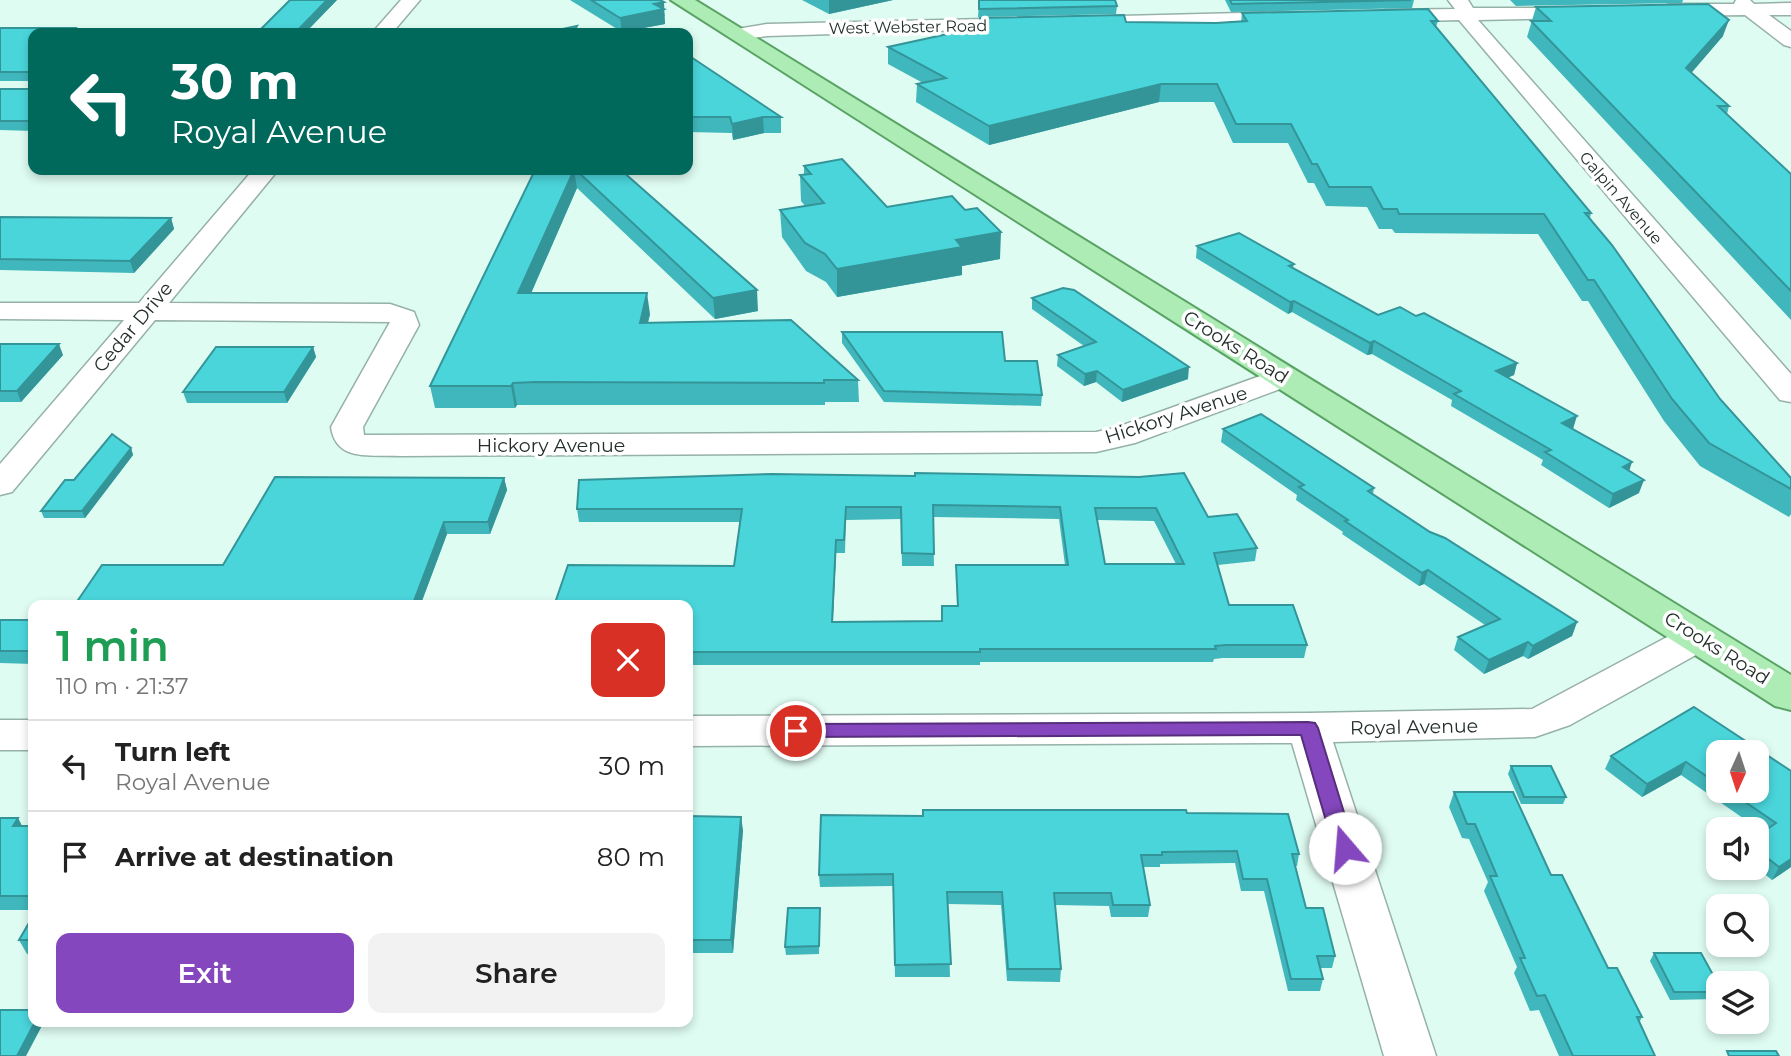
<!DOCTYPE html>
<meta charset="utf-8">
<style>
:root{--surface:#fff;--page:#f2f2f2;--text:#222;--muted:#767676;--line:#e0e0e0;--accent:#8447bd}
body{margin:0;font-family:Montserrat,sans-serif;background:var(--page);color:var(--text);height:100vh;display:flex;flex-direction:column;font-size:26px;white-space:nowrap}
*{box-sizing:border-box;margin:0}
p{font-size:23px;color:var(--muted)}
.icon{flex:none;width:38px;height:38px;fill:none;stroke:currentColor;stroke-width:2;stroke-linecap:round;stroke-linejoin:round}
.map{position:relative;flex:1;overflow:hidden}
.side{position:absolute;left:28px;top:600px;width:665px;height:427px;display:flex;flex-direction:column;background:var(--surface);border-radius:14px;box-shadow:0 4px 10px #0003}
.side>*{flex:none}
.guide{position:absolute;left:28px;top:28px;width:665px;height:147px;border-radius:14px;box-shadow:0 4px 10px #0003;background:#00695c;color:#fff;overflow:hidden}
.needle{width:46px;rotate:183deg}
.buttons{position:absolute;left:1706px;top:740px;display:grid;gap:14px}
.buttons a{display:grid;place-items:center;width:63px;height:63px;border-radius:14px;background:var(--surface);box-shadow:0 4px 10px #0003;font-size:35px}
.pin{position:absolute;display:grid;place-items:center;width:60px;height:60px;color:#fff;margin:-30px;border:4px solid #fff;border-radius:50%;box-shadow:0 2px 7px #0007}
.me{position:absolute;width:77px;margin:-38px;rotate:342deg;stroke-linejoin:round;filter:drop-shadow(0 0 5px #0008)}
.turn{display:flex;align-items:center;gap:24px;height:147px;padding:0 28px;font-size:32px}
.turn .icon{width:91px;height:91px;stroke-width:2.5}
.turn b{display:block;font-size:49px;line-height:60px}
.round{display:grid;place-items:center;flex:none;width:74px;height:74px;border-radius:14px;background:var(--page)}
.overview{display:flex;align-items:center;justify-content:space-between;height:119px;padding:0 28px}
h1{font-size:42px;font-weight:600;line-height:52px;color:#1e9e55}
.primary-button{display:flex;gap:14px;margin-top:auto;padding:14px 28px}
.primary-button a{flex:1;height:80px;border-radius:14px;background:var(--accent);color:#fff;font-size:28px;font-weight:600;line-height:80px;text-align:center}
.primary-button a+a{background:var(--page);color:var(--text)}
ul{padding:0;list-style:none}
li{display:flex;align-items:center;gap:21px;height:91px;padding:0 28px;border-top:2px solid var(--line)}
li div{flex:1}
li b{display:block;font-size:26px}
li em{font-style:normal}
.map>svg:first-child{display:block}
</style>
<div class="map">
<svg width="1791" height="1056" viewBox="0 0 1791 1056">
<rect width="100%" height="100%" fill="#dffcf2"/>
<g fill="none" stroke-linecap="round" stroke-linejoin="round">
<defs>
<g id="minor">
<path d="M401,0h19l-28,33h-20z"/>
<path d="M1448,0h20l5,8h115l3,4 -3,4 -7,2 -103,2 313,354v28l-11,-2 -321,-380 -74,2 -10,-6 10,-6 70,-1z"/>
<path d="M1736,0h14l4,4 37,-1v12h-22l22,16v16l-7,-2 -39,-30 -76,1 -9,-6 9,-6h65z"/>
<path d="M1287,12l7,2 3,4 -3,4 -213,7 -10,-6 10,-6z"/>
<path d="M1028,18l10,6 -3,4 -268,8 -29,4 -7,-2 -3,-4 3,-4 36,-6z"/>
<path d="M253,170h25l-109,133 221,1 24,8 5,13 -56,102 1,8 732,-3 19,-4 159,-57 11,-3 11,3 4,6 -4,6 -161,60 -39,9 -696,4c-28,-2 -64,7 -69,-29l59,-105 -235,-2 -143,172 -12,3v-31l124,-144 -124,-1v-16h139z"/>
<path d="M1698,624l14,4 5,9 -5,9 -142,79 -35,12 -202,5 103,314h-52l-92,-313 -604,3v-30l620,-3 224,-4 152,-81z"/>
<rect x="0" y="720" width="33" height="30"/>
</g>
<path id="major" d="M671,0h24l1096,675v35l-16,-4z"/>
</defs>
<use href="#minor" stroke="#96b1a8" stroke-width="3"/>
<use href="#major" stroke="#59a264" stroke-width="4"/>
<use href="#minor" fill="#fff" fill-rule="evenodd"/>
<use href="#major" fill="#adecb5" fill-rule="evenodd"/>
</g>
<g fill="#40b7bc" fill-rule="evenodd">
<path d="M290,0h47l-32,33h-272v98l-33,-1v-41h30l2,-2 -1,-6h-31v-53h75l2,4 182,-1z"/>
<path d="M570,0h90l5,16h-1l1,8 -43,8z"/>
<path d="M802,0h91l-64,14z"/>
<path d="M979,0l138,6 -1,8 -138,3z"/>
<path d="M1225,0h189l-2,8 -181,4z"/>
<path d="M1510,0h173l-1,3 -166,3z"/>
<path d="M1536,7l187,29 -32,37 38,33 -2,8 64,60v146l-264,-283z"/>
<path d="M1242,13l196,8 -2,6 155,186 -1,5 130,181 71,79v36l-2,3 -89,-51 -36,-45 -76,-120h-6l-44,-67 -143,-1 -3,-4h-13l-12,-22 -41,-1 -12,-23h-6l-20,-40h-55l-19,-41h-55l-170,43 -73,-43 1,-18 6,-1 -35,-19v-17l92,-20v-9l146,4 90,1 25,-1z"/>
<path d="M688,58l93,59v16h-17l-31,7 -1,-7 -44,-1z"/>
<path d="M804,166l83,41 113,52 -38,7v9l-125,22 -11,-15 -20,-11 -24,-34 -2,-27 25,-4 -4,-5 -1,-26h4z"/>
<path d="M539,170h82l137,141 -43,8 -138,-131 -46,105 119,21 -2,9 210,57 1,22h-34v3h-308l-2,3h-80l-5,-22z"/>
<path d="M0,217l171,1 3,11 -40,44 -134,-3z"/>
<path d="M1197,246l97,18 -1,4 85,47 38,1 101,47 -3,12 -7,3 122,93 10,22 -30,15 -68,-43 2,-5 -92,-54 1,-6 -80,-46 -5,1 -75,-43 -4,2 -92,-56z"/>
<path d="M1032,298l156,81 -66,23 -26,-20 -12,4 -27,-20 1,-11 26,-9 -52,-37z"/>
<path d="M842,332l163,29 37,34 -1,11 -157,-4 -42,-59z"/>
<path d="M0,344l63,11 -42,47h-21z"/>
<path d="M313,347l3,10 -29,46h-100l-4,-11z"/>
<path d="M1223,429l151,59 -1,6 57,38 147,90 -5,14 -44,23 -5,-3 -39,18 -30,-24 4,-13 27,-12 -61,-41 -5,2 -77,-52 1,-2 -47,-32 1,-5 -76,-53z"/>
<path d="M131,448l2,7 -48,63h-41l-3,-7z"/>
<path d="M1139,477l69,40 49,31 -2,13 -37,4 11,40 78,40 -3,13h-81l-9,1 -1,3h-233v3h-292v-59l46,-40 6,-44h-161l-2,-13zM933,517l126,2 6,46h-109l1,41h-15v15l-109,1 3,-69h9l1,-33 55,-1 1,47h32zM1097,520l57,1 22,43h-71z"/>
<path d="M504,478l3,12 -17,44h-43l-25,67h3l1,5h-352l149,-41z"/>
<path d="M0,620h33v44l-33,-1z"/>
<path d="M1694,707l97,64v96l-19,13 -15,-12v-32l6,-4 -82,-57 -39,22 -37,-28 6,-13zM1718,752h39v39h-39z"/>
<path d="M1511,766l55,31 -3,7h-42l-13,-30z"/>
<path d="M1454,792l97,83 57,93 34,49 -3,6 16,33h-96l-20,-46 -9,1 -16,-38 3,-6 -33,-76 4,-9 -19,-43 -7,-1 -13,-31z"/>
<path d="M1187,813l112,41 -2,12h-2l11,42 29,48 -3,12h-12l3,11 -3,12h-32l-24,-100h-23l-6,-28 -75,1v3h-17l7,38 -2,12h-37l-2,-11 -54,-1 6,64 -1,13 -53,-1 -6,-76 -53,-1 2,73h-55l-2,-91 -73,1 -1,-12 104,-59z"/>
<path d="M688,816l55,14 -10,123h-45z"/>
<path d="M0,818h18l4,8h11v84h-33z"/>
<path d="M820,908l-1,46 -33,1 -1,-8z"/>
<path d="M33,916v38h-6l-8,-14z"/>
<path d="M1654,953l64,31v15l-48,1 -20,-39z"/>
</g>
<g fill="#349599">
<path d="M327,0h10l-32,33h-10z"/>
<path d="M829,0h64l-64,14z"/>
<path d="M664,2l1,22 -43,8 -2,-14 34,-14z"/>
<path d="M1729,20l-6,16 -42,49 5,-17z"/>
<path d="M1161,84l-2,18 -170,43v-19z"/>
<path d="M763,117l1,16 -31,7 -1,-16z"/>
<path d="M574,170l3,18 -55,126 -4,-21z"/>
<path d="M171,218l3,11 -40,44 -4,-12z"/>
<path d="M1001,232l-1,27 -38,7v9l-125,22v-28l119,-29z"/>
<path d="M757,290l1,21 -43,8 -2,-21z"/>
<path d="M647,293l3,21 -8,31 -2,-22z"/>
<path d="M1294,301l-2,11 -4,2 2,-12z"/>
<path d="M1374,341l-2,13 -5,1 3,-12z"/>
<path d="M59,344l4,11 -42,47 -4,-11z"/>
<path d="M313,347l3,10 -29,46 -3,-11z"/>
<path d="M1517,363l-3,12 -22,9 4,-13z"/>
<path d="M1189,367l-1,12 -66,23 1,-12z"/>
<path d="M1097,371l-1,11 -12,4 1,-12z"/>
<path d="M513,383l4,22 -2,3 -4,-22z"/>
<path d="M1577,416l-4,13 -11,-6z"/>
<path d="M131,448l2,7 -48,63 -3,-7z"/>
<path d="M1632,462l-4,13 -5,-8z"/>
<path d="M504,478l3,12 -17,44 -2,-12z"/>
<path d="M1644,480l-5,13 -30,15 4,-14z"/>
<path d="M444,522l3,12 -27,72 -6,-5z"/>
<path d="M836,540v13l-4,82v-13z"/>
<path d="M1428,570l-4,14 -5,2 3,-13z"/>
<path d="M1577,622l-5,14 -44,23 5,-13z"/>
<path d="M1528,642l-5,14 -39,18 5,-14z"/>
<path d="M1686,762l-5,13 -39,22 5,-13z"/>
<path d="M741,817l2,13 -10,123 -2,-13z"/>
<path d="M18,818l7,14 -12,-6z"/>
<path d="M1791,859v8l-19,13 7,-13z"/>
<path d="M35,1022h9l-18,34h-9z"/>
</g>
<g fill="#4ad5db" stroke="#349599" stroke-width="2" fill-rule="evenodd">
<path d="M290,0h37l-32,33h-262v88h-33v-32h30l2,-2 -2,-15h-30v-44h75l-5,4 189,-1z"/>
<path d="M591,0h69l4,2 -10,2 10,5 -44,9z"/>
<path d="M979,0h136l2,6 -138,3z"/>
<path d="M1230,0h181l-179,4z"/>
<path d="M1708,4l21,16 -43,48 43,38h-11l73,68v117l-260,-270h20l-15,-14z"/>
<path d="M1428,9l10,12h-7l160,192h-6l27,32 108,154 71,79v11l-82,-46 -37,-44 -78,-119h-6l-44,-66h-145l-2,-5h-14l-12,-22h-42l-12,-23h-5l-21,-40h-55l-19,-40h-56l-172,42 -72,-42 29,-6 -58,-31 92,-20v-9l144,-3 2,7 90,1 31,-2 -5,-8z"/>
<path d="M577,26l-4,7h-58h29z"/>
<path d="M691,57l90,60h-18l-31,7 -2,-7h-42v-59z"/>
<path d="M842,159l45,48 65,-11 13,14 12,-2 24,24 -45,8 6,7 -125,22 -12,-15 -20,-11 -25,-33 44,-7 -24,-28 11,-1 -7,-8z"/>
<path d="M539,170h35l-56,123h129l-7,30 151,-3 67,60h-34v3l-289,-1 -22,1 -2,3h-81l104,-214z"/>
<path d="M576,170h45l136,120 -44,8z"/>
<path d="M0,217l171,1 -41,43 -130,-2z"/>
<path d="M1239,233l55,31 -5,2 89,49 22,-8 16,9 8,-3 93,50 -21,8 81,45 -15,7 70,39 -9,5 21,13 -31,14 -68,-42 6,-2 -97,-56 7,-3 -87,-50 -4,2 -76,-42 -4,1 -93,-56z"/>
<path d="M1063,288l11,2 115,77 -66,23 -26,-19 -12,3 -27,-19 38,-13 -64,-44z"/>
<path d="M842,332h160l3,29h32l5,34 -158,-4z"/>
<path d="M0,344h59l-42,47h-17z"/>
<path d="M216,347h97l-29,45h-101z"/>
<path d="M1261,414l113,74 -6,3 62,41 15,6 132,84 -44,24 -5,-4 -39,18 -31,-23 42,-18 -72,-49 -6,3 -77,-52 3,-1 -49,-33 5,-2 -81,-56z"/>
<path d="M112,434l19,14 -49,63h-41l24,-31h9z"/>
<path d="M915,473l224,4 45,-4 24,44 29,-3 20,34 -43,5 15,52h64l14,40h-81l-11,1 1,3h-236v3h-292v-46h-134l14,-41 166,1 8,-57h-165l2,-29 193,-6 143,2zM933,505l127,2 8,58h-112l2,41h-16v15l-110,1 4,-82h8l2,-33h55l1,46 32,1zM1095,508h61l28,56h-79z"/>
<path d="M275,477l229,1 -16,44h-44l-30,79h11l-2,5h-349l28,-41h121z"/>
<rect x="0" y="620" width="33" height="31"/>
<path d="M1694,707l97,64v88l-12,8 -22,-17v-14l19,-13 -47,-32h28v-39h-39v32l-32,-22 -39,22 -36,-28z"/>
<path d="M1511,766h40l15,31h-42z"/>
<path d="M1454,792h59l38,83h11l46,93h9l25,49h-5l18,39h-82l-28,-61 -8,1 -17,-38h5l-35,-82h7l-22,-52h-8z"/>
<path d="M923,810h263l1,3 101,1 11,40h-7l14,54h17l12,48h-18l6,23h-32l-24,-100h-24l-6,-28 -75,1v3h-21l9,50h-37l-2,-12h-57l7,76h-53l-6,-77h-55l4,72 -56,1 -2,-91 -74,1 2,-60 102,1z"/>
<path d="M688,816l53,1 -10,123h-43z"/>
<path d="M0,818h18l-5,8h20v70h-33z"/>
<path d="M788,908h32l-1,38 -34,1z"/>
<path d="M33,916v24h-14z"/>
<path d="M1654,953h47l17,31v8h-44z"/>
<path d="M0,1010h33v12h2l-18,34h-17z"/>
<path d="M1727,1051h49l3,5h-50z"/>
</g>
<path fill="#8447bd" stroke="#562e7b" stroke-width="2" d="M1308,722l7,1 3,5 37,120 -3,5 -7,3 -8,-3 -3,-5 -33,-113 -505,2 -7,-1 -3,-5 3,-5 7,-2z"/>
<g text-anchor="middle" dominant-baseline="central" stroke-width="7" stroke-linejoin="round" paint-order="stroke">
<g font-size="16" fill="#232e2a" stroke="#fff">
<text transform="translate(908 27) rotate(-1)">West Webster Road</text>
<text transform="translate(1621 198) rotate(49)">Galpin Avenue</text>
</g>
<g font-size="19" fill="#232e2a" stroke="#fff">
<text transform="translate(133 327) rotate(-50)">Cedar Drive</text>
<text transform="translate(1236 347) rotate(32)">Crooks Road</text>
<text transform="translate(1176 415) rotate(-18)">Hickory Avenue</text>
<text x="551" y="445">Hickory Avenue</text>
<text transform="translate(1717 648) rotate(32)">Crooks Road</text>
<text transform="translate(1414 727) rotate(-1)">Royal Avenue</text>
</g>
</g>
</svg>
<div class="buttons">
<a><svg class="needle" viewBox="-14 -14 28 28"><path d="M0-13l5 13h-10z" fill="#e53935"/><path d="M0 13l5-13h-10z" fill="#767676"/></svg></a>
<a><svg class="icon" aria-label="sound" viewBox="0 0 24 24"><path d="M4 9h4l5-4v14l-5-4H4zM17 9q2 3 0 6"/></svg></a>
<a><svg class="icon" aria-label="search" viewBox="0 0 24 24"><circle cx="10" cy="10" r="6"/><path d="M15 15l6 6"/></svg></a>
<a><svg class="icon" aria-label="layers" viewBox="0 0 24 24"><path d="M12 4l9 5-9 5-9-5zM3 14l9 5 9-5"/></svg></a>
</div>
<div class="pin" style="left:796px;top:731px;background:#d93025"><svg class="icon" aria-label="arrive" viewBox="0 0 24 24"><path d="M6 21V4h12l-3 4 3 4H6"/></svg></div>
<svg class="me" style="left:1345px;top:848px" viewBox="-20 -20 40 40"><circle r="19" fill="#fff"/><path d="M0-13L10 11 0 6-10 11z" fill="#8447bd"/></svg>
<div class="guide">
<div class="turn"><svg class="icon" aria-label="left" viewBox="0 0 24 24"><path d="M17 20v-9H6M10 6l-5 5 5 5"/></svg><div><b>30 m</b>Royal Avenue</div></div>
</div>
<section class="side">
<div class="overview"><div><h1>1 min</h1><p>110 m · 21:37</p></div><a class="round" style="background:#d93025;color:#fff"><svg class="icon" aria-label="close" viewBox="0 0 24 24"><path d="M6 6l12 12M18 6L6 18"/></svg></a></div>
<ul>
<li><svg class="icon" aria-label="left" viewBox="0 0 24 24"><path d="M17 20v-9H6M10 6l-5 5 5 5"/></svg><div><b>Turn left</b><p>Royal Avenue</p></div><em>30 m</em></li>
<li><svg class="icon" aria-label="arrive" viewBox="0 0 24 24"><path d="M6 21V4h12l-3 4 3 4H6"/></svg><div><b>Arrive at destination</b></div><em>80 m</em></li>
</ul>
<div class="primary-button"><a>Exit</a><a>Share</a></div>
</section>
</div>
